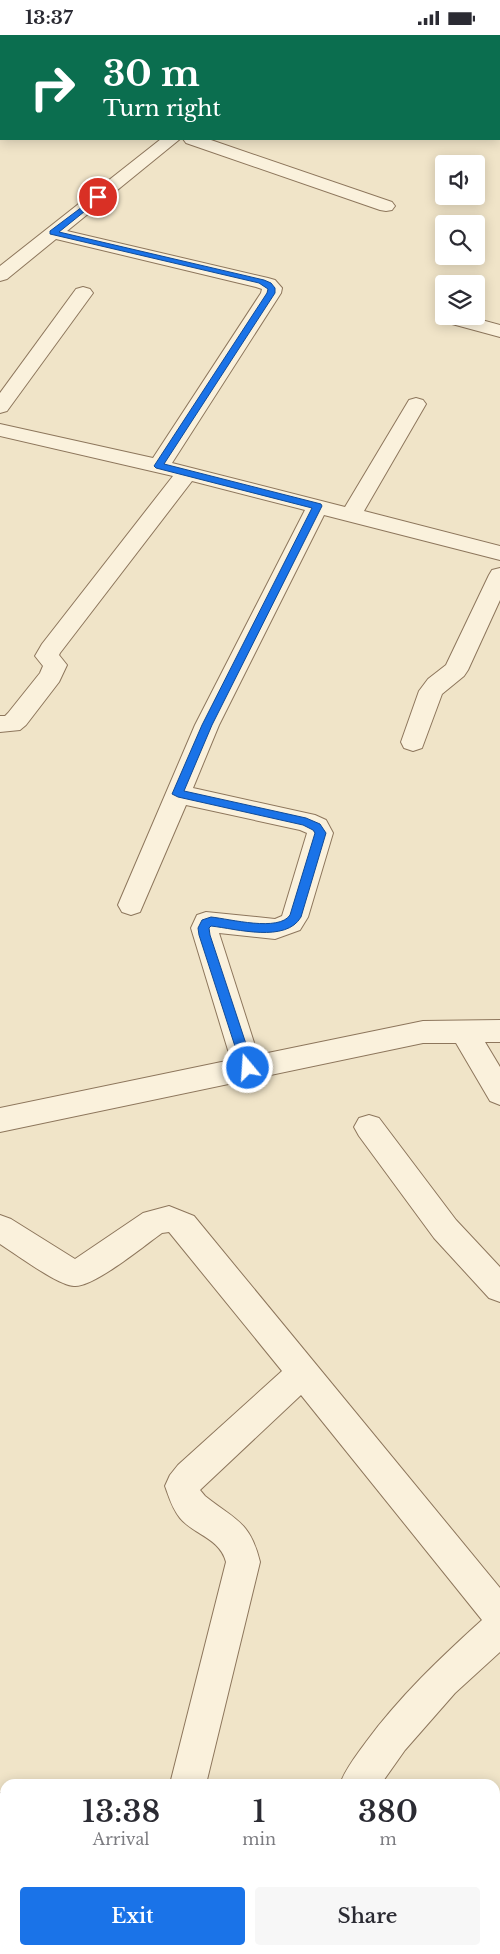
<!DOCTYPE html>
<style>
:root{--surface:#fff;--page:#f7f7f7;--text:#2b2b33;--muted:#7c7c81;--accent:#1a73e8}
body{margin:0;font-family:"Libre Baskerville",serif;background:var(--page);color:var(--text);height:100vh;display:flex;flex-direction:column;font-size:19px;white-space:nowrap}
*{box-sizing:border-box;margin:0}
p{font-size:16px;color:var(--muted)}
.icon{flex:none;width:28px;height:28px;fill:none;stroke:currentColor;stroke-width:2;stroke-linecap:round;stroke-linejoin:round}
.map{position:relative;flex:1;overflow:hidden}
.sheet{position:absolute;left:0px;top:1744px;width:500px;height:176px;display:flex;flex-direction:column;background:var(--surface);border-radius:15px 15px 0 0;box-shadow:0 2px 12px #0003}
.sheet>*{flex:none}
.hud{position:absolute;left:0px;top:0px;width:500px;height:105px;box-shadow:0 2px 12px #0003;background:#0b6e4f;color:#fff;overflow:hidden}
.controls{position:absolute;left:435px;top:120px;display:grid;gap:10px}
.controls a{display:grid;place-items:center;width:50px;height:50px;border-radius:5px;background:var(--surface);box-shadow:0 2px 12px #0003;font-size:25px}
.pin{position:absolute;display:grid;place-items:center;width:42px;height:42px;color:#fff;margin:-21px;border:2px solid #fff;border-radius:50%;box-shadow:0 1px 5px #0007}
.me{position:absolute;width:55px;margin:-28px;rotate:342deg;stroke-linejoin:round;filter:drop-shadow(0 0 4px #0008)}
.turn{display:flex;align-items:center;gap:18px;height:105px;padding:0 20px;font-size:22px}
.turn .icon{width:65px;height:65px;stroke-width:2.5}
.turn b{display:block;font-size:35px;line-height:42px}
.eta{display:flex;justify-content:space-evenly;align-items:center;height:85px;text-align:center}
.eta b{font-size:30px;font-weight:600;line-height:35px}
.primary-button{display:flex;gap:10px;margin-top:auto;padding:10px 20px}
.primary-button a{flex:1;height:58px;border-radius:5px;background:var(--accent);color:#fff;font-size:20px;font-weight:600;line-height:58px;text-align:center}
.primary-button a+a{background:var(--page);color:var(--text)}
.status{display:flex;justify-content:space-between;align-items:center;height:35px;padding:0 25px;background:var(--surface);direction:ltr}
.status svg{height:14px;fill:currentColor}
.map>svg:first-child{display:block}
</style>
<div class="status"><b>13:37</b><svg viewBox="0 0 49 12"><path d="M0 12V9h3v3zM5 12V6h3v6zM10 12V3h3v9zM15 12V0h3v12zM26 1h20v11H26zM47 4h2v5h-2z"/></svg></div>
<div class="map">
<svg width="500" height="1919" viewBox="0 0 500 1919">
<rect width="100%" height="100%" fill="#f0e4c8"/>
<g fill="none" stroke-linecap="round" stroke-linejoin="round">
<defs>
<g id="minor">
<path d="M409,0h18l1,1h-18z"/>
<rect x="499" y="23" width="1" height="10"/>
<path d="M161,104h19l-113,92 201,47 7,2 7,8 -1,5 -109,170 173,44 64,-107 7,-2 7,2 3,4 -62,107 136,35v14l-176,-45 -105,210 -26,63 122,27 11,5 7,13 -25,84 -8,13 -25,9 -56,-6 39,122 165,-34 77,-1v22h-15l15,25v38l-10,-4 -34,-58h-33l-423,89v-24l231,-48 -40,-132 6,-13 9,-3 69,7 7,-3 25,-83 -7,-3 -114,-25 -46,107 -9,3 -9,-3 -4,-7 77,-180 110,-215 -113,-29 -132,172 -1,2 8,10 -8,17 -33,43 -6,5 -20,2v-16h5l3,-3 32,-40 3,-7 -8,-10 7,-12 131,-168 -173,-40v-12l153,34 108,-165 1,-4 -6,-2 -200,-48 -49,40 -7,2v-15z"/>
<path d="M183,104h25l184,63 3,4 -3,4 -6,1 -6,-1 -194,-67z"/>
<path d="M83,252l7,2 3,4 -86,118 -7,2v-20l76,-104z"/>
<path d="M444,277v4h23l33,9v12l-59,-16 -3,-4z"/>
<path d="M500,533v32l-32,70 -4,6 -22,18 -20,54 -9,3 -9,-3 -3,-6 18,-51 9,-12 18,-14 43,-90 3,-5z"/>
<path d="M369,1080l10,3 77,102 44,47v35l-11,-4 -55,-60 -75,-102 -5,-9 5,-9z"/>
<path d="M169,1171l25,10 306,372v64l-45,41 -50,57 -24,34h-41c6,-16 16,-28 26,-42 34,-46 74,-84 116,-122l-181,-225 -101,95 5,6c30,24 45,25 55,66l-54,222h-36l56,-222c-6,-24 -32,-27 -46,-44 -8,-10 -11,-21 -15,-32l5,-11 8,-10 104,-94 -113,-139 -7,1c-17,12 -69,55 -88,53 -17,-1 -58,-32 -74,-42v-29l11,4 64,40 68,-46z"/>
<path d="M124,1915h38l-1,4h-38z"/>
<path d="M231,1915h38l-1,4h-38z"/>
</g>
<g id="primary">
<path d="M0,1758l5,1v38l-5,-1z"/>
<path d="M0,1834l5,1v38l-5,-1z"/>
<path d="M495,1844l5,1v38l-5,-1z"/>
<path d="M348,1915h60l1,4h-60z"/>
</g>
</defs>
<use href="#minor" stroke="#8d765c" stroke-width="2"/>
<use href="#primary" stroke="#5b4430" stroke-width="2"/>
<use href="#minor" fill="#faf1dc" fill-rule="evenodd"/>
<use href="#primary" fill="#f3d9a0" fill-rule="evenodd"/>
</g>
<path fill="#1a73e8" stroke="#114b97" d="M98,160l3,2 -1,2 -41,33 205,48 7,3 4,5v5l-111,171 157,40 1,2 -110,219 -28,66 122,27 14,6 6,9 -25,84c-15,26 -64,12 -90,9l-2,2 1,7 44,133 -2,4h-8l-2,-4 -43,-133 -1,-7 4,-8 9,-3c19,2 68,15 79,-2l25,-82 -2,-3 -10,-5 -125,-28 -6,-3 30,-69 110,-217 -156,-40 -2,-2 113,-173 1,-4 -9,-6 -209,-49v-3z"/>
</svg>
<div class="controls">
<a><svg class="icon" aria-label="sound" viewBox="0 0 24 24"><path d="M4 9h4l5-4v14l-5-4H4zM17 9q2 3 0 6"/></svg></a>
<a><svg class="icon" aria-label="search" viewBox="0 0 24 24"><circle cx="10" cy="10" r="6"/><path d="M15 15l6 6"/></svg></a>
<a><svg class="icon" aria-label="layers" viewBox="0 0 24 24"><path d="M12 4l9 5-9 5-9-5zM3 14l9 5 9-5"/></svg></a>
</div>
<div class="pin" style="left:98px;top:162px;background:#d93025"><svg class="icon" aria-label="arrive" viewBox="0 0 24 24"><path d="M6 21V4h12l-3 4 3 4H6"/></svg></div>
<svg class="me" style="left:248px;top:1033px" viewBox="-20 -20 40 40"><circle r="17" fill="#1a73e8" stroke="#fff" stroke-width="3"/><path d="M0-11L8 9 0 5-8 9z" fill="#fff"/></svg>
<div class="hud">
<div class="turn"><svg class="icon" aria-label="right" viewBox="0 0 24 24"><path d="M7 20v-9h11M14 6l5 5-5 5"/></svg><div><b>30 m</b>Turn right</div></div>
</div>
<section class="sheet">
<div class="eta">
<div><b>13:38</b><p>Arrival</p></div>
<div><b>1</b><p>min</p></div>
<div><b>380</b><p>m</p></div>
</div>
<div class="primary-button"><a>Exit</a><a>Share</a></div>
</section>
</div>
